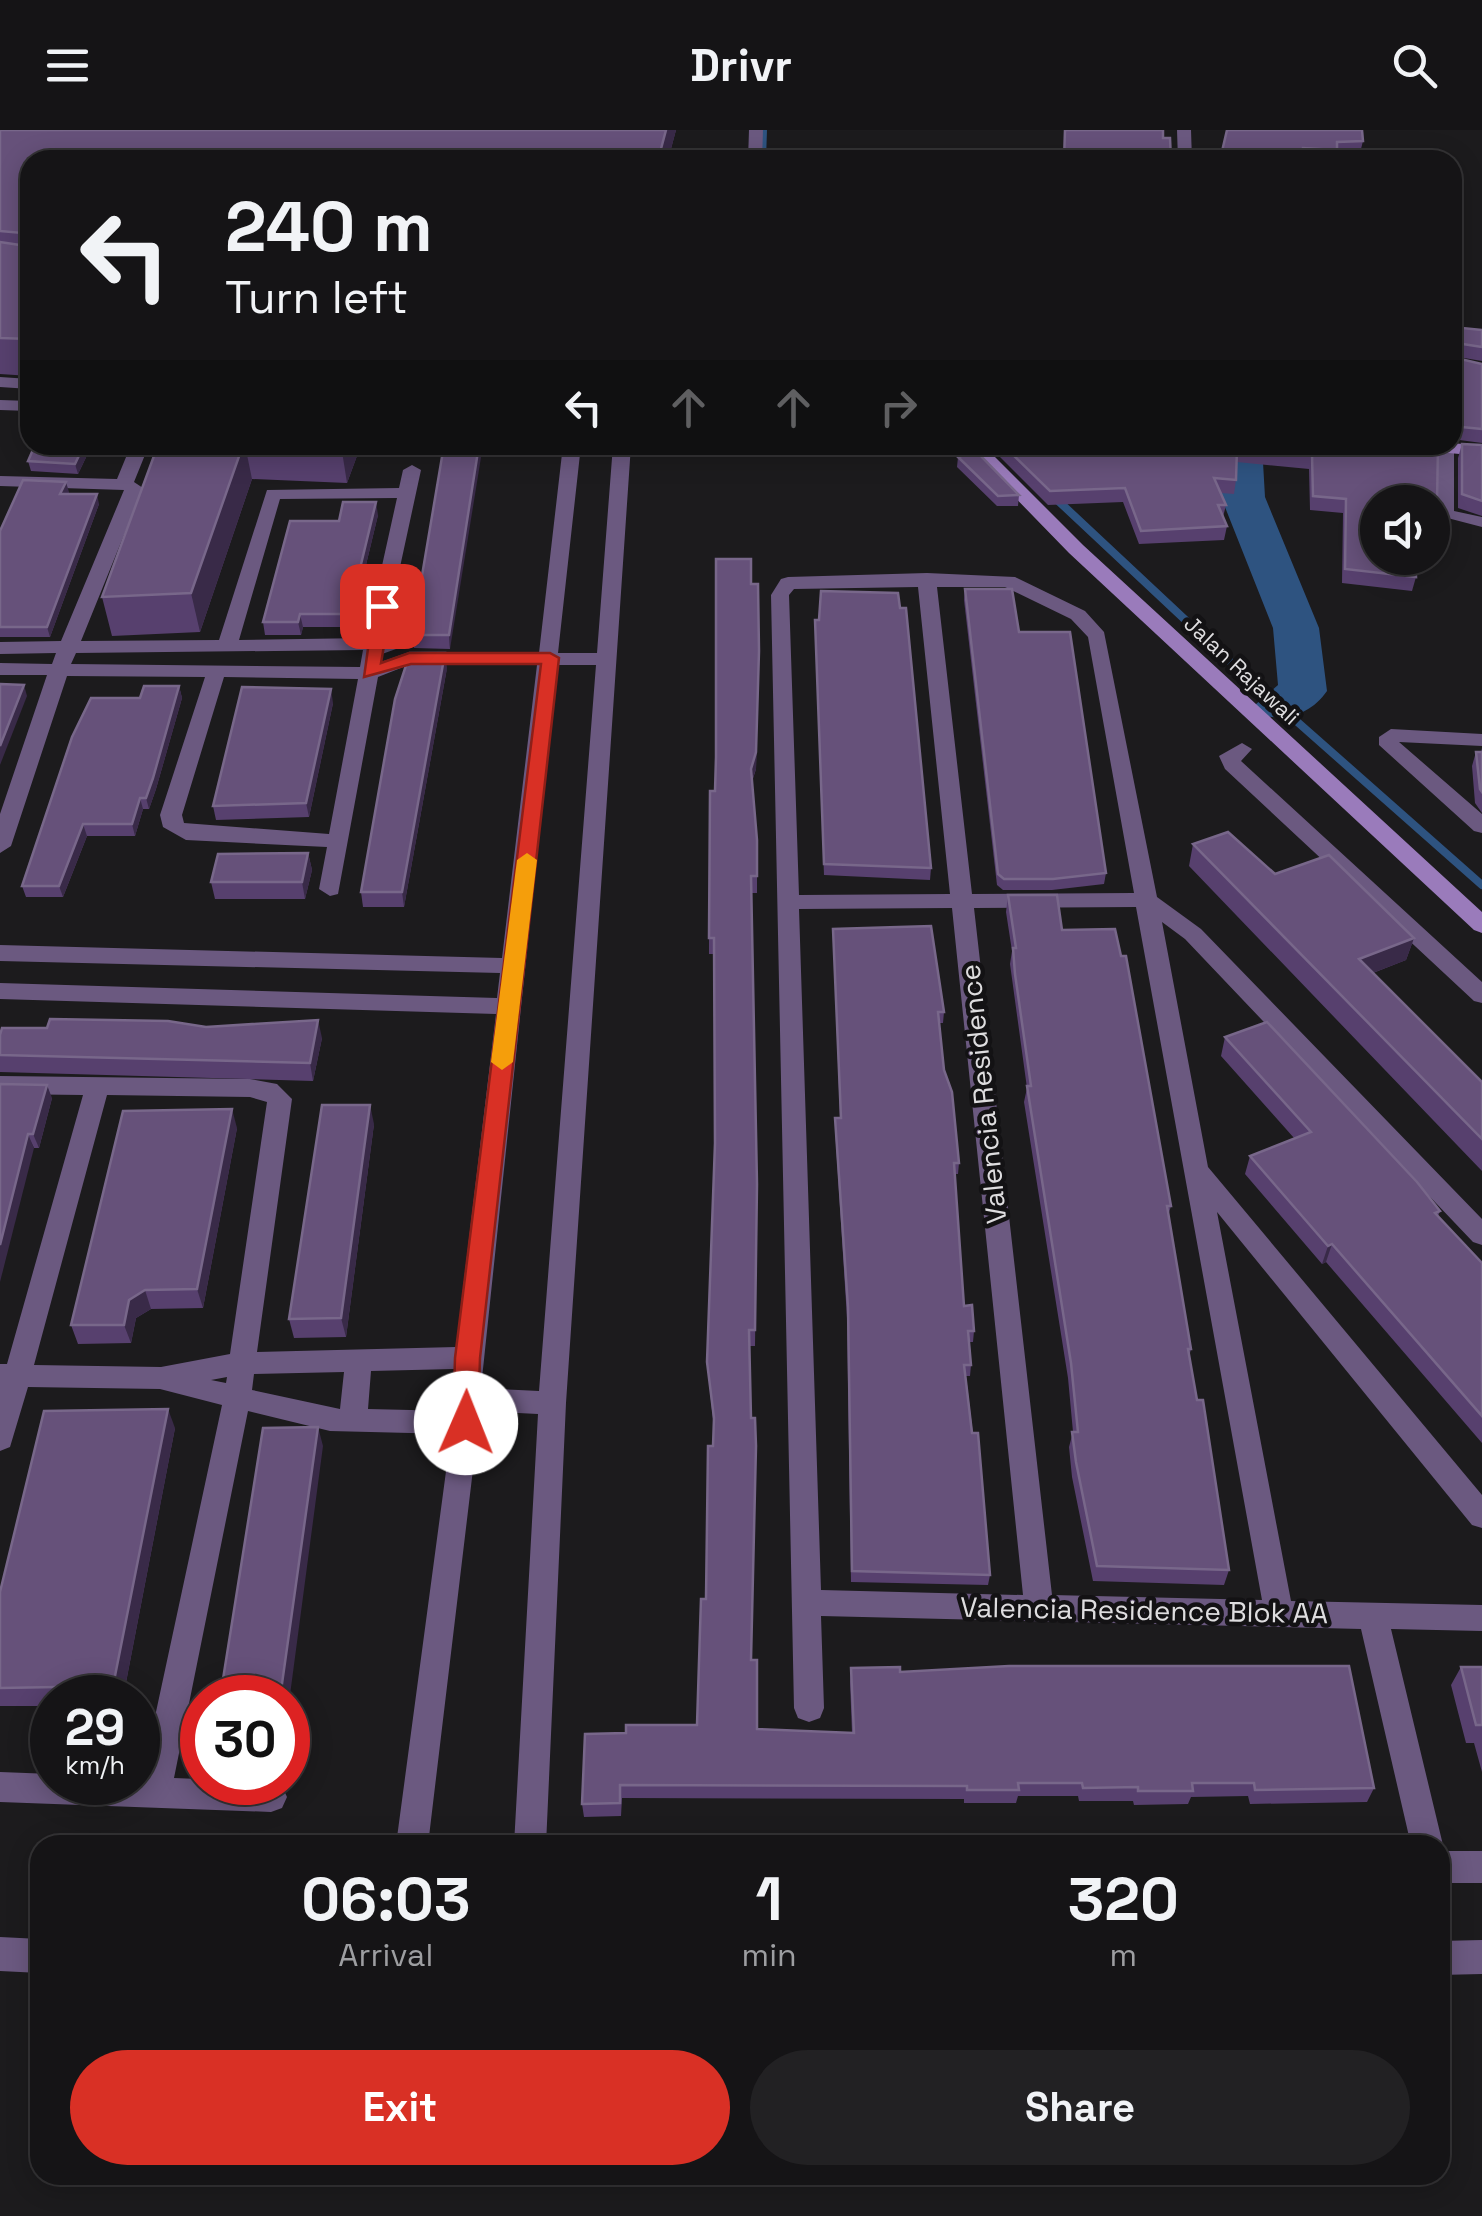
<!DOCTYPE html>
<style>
:root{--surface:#151416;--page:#222123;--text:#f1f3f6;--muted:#9d9ea1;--line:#343335;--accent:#d93025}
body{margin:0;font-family:"Space Grotesk",sans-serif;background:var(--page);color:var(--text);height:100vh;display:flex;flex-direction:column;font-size:38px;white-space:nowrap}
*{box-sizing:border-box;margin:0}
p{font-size:32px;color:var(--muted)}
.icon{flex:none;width:55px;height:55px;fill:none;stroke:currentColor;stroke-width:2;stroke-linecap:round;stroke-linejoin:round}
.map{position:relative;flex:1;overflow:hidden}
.side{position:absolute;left:30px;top:1705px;width:1420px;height:350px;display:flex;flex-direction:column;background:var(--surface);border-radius:30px;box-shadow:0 5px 25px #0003,0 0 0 2px var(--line)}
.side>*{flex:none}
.guide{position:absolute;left:20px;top:20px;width:1442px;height:305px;border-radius:30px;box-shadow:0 5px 25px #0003,0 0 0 2px var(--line);background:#151416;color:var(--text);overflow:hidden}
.fabs{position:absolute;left:1360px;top:355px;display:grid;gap:20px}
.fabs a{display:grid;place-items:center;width:90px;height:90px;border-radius:50%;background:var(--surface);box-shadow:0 5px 25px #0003,0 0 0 2px var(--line);font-size:50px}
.speed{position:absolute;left:30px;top:1545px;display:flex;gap:20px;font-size:50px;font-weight:700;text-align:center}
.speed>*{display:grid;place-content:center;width:130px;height:130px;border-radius:50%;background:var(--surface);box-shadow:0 5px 25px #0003,0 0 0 2px var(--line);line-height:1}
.speed small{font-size:25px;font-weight:400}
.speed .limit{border:15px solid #d22;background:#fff;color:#111}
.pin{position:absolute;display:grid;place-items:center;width:85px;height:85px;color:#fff;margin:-42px;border-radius:20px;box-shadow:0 5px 15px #0006}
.me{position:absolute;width:110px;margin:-55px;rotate:1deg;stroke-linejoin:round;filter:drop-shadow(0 0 8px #0008)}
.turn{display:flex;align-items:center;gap:35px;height:210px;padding:0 40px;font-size:45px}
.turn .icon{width:130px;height:130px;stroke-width:2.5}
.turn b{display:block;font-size:70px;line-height:85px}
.lanes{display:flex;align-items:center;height:95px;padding:0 40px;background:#0003;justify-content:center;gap:50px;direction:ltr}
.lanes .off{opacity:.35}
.eta{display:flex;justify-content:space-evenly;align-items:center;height:170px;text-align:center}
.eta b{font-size:60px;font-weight:800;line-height:70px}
.primary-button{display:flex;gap:20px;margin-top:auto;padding:20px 40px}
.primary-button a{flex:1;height:115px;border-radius:60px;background:var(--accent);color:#fff;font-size:40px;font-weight:800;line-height:115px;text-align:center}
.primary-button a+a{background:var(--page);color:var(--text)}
header{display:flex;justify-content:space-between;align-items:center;height:130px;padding:0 40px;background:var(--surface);font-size:45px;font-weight:800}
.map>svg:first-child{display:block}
</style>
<header><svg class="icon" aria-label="menu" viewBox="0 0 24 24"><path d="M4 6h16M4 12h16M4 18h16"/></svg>Drivr<svg class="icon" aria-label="search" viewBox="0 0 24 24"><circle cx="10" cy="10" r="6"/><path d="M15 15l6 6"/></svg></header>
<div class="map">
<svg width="1482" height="2086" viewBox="0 0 1482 2086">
<rect width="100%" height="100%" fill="#1c1b1d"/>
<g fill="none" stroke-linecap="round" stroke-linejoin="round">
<path stroke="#2e5380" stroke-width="6" d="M763,30l1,-30"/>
<path stroke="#2e5380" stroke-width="8" d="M1053,366l189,177 240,212"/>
<path fill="#2e5380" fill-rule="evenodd" d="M1220,315h42l3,52 54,131 8,63c-15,22 -40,31 -65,24l-7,-10 23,-20 -5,-57 -52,-131z"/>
<g fill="#6b5980" fill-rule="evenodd">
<path d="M749,0h14l-1,30h-14z"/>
<path d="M1177,0h14l1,30h-14z"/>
<path d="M0,247l30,2v10l-30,-2z"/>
<path d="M0,270l30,1v10l-30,-1z"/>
<path d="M131,315h18l-15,37 9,6 -62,153 138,-1 48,-150 132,-2 4,-18 9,-5 9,5 -37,171 12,8 -14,5 -1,8 28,-10 130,1 24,-208h18l-23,208h39l16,-208h18l-65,958 -20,442h-32l24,-431 -58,-3 -52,434h-32l55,-411 -121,-3 -82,-20 -74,367 98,4 10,4 5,11 -5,11 -11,4 -271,-10v-30l52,2v8h86v-5h4l80,-372 -62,-16 -132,-2 -18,60 -10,4v-87h7l76,-269 -83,-1v-18l250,3 27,5 15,15 -35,253 199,-5 40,-333 -496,-15v-16l497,15 3,-25 -500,-12v-16l502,13 35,-293 -126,-1 -33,13 -40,217 -8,2 -11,-7 8,-42 -141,-7 -23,-13 -3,-12 45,-138 -138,-1 -56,170 -11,7v-39l47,-139h-47v-12l52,1 4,-11 -56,1v-12l61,-1 63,-151 -124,-4v-10l117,3zM397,368l-31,140 -127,2 41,-141zM363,520l-3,17 -289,-3 5,-11zM557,535h39l-57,726 -58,-3zM224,547l134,2 -29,155 -145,-11 -2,-8zM107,965l143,2 17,5 -37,252 -69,13 -127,-2zM454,1239l-1,42 -85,-2 3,-38zM344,1242l-4,37 -88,-19 2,-16zM227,1247l-1,6 -15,-3z"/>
<path d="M1438,315l16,3v63l28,6v10l-46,-12z"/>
<path d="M927,443l88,4 70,34 19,21 53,265 44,32 281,290v26l-9,-3 -288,-303 -23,-17 46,245 274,328v33l-10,-3 -255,-313 74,389 191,4v26l-91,-2 52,216 -3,6h42v32h-42v-38h-29l-50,-216 -540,-13 3,92 -4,10 -11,4 -11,-4 -4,-10 -23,-1113 10,-16 7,-2zM918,457l32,307 -151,1 -10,-300 5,-6zM937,457h68l66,32 17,18 46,256 -162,1zM1136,777l126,693 -210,-5 -78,-687zM952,778l71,687 -202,-5 -22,-681z"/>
<path d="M1391,599l91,5v12l-83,-4 83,72v19l-8,-2 -95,-86v-8z"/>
<path d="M1242,613l10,6 -11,12 241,221v21l-8,-2 -249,-232 -6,-13z"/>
<path d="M0,1807l40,2v34l-40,-2z"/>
<path d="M1482,1810v34l-42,1v-34z"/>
</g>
<g fill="#9a7bbb" fill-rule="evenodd">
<path d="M1452,313l30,3v10l-67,-6 -9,-5z"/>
<path d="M964,315h19l100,100 399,367v21l-8,-3 -405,-377z"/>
</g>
</g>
<g fill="#57406e">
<path d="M0,0h676l-8,30h-638v216l-30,-2z"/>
<path d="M1227,0l136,11 -3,12 -23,1 -2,6h-115z"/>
<path d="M1452,197l30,3v31l-30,-5z"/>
<path d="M1452,227l30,7v79l-30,-4z"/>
<path d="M1462,314l20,1v71l-24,-8v-50z"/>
<path d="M35,315h57l-14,29 -47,-3 -3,-10z"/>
<path d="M158,315h203l-14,38 -95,-4 -52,153 -88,4 -10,-39z"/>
<path d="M444,315l6,204 -36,-1 -2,-13z"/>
<path d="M962,315h8l49,50 -1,11h-21l-40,-39 1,-10 6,-2z"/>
<path d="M988,315h450l-1,58 -4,14 -1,-15h-54l38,75 -4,14 -70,-8 1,-70 -33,-3 -1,-41 -72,-7 -1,18 -2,14 -13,-1 5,12 -3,12 4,9 -3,14 -85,4 -16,-42 -75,3z"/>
<path d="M69,362l-1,2 31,10 -49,133h-50v-106z"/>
<path d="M378,385l-27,112h-48l-2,8h-36l-2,-13 76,-101z"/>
<path d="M751,454l8,83 -3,102 -4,13 5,58v53h-6l6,307 -2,146h-6l2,314 6,69 95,4 -2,-51 1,-14 49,4 474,116 -7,14 -117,2 -2,-8 -57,1 -3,7 -54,1 -1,-4h-54l-1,-5h-60l-2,7h-52v-4l-342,-1 -1,18 -37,1 -2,-13 44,-71 71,-8 9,-126 7,-153 1,-16 -7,-68 8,-219 -1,-189h-5v-16l6,-147z"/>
<path d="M965,459l54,43 87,241 -2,11 -52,6h-49l-6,-5 -33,-285z"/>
<path d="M819,490l112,248 -1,12 -106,-5 -9,-244z"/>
<path d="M447,538l-43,239h-41l-2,-15z"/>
<path d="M179,556l3,12 -26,91 -7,20h-6l-8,27h-48l-24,61h-37l-4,-11 118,-188z"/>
<path d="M333,573l-24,114 -93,3 -3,-14z"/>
<path d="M1482,618v65l-7,-10 -3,-37 4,-14h5z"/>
<path d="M1193,714l82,30 139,64 -8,22 -33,13 109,109v89l-293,-305z"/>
<path d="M308,723l4,17 -7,29h-90l-4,-17z"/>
<path d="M1008,765l54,35 109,276 -3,10 23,133 -2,8 40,213 -5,15 -131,-4 -21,-104 -3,-30 4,-15 -5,-54 -44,-276 3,-14 -17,-124 2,-13 -6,-39z"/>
<path d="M833,799l111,83 -1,11h-4l5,47 15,93 -1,11h-3l9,132 10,25 -1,11h-4l2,23 -1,11h-4l24,199 -2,10 -137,-3 -4,-264 -12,-189v-11h5z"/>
<path d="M206,897l116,11 -9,43 -313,-9v-37l47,-7z"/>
<path d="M1225,907l215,174 -2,5 44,47v180l-156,-181 -4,2 -77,-90 5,-18 44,-18 -73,-82z"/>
<path d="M0,954l52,14 -13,50h-5z"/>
<path d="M374,994l-28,213 -52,1 -5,-19z"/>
<path d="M237,998l-34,180 -52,1 -15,9 -5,25 -53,1 -7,-19z"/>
<path d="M175,1298l-52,270h-71v8h-52v-114z"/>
<path d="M1461,1537h21v105l-8,-29h-8l-15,-58z"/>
</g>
<g fill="#392a48">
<path d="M666,0h10l-8,30h-10z"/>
<path d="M84,315h8l-14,29 -3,-10z"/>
<path d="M243,315h2l7,34 -52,153 -9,-39z"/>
<path d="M341,315h20l-14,38z"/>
<path d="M479,315h4l-33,204 -1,-14z"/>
<path d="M66,352l3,10 -6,12 -3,-10z"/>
<path d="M97,364l2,10 -49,133 -3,-10z"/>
<path d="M376,372l2,13 -27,112 -2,-13z"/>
<path d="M300,484l3,13 -2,8 -3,-13z"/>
<path d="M759,521l-3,118 -6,17 1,-17z"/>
<path d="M445,523l2,15 -43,239 -2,-15z"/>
<path d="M24,555l3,11 -27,69v-19z"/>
<path d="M179,556l3,12 -26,91 -7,20 -3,-11z"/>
<path d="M331,559l2,14 -24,114 -3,-14z"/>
<path d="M140,668l3,11 -8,27 -3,-12z"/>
<path d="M83,694l4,12 -24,61 -4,-11z"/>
<path d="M308,723l4,17 -7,29 -3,-17z"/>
<path d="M1414,808l-8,22 -54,21 7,-22z"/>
<path d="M318,890l4,18 -9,43 -3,-18z"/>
<path d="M47,955l5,13 -13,50 -6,-14z"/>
<path d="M370,975l4,19 -28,213 -5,-19z"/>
<path d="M232,979l5,19 -34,180 -6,-19z"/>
<path d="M28,1004l6,14 -34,134v-37z"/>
<path d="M1332,1114l-6,18 -4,2 6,-18z"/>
<path d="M145,1160l6,19 -15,9 -5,25 -7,-18 5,-25z"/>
<path d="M168,1279l7,19 -52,270h-4l-6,-12z"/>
<path d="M318,1297l5,19 -35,264v-12h-8z"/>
</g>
<g fill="#66517a" stroke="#78678a" stroke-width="2.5">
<path d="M0,0h666l-8,30h-628v179l-30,-1v-96l20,3 3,-12 -23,-2z"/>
<path d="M1065,0h98v8h7l1,22h-107z"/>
<path d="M1227,0h135l1,11 -26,1v8l-34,-2v10l-21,-2 -1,4h-61z"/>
<path d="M1452,197l30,3v17l-26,-4 -4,12z"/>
<path d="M1452,227l30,7v65l-30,-3z"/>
<path d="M1462,314l20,1v56l-20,-7z"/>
<path d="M35,315h49l-9,19 -47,-3z"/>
<path d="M158,315h85l-52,148 -89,4z"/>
<path d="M444,315h35l-30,190h-37z"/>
<path d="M965,315h5l49,50 -21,1 -40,-39 10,-3z"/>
<path d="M1003,315h435l-1,58 -59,-1v56h37l1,19 -71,-8 1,-70 -33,-3 -1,-41 -75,-7 -1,32 -22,-2 12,27h-8l9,21 -86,5 -16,-43 -75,3z"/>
<path d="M23,350l43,2 -6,12h37l-50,133h-47v-96z"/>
<path d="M343,372h33l-27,112h-49l-2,8h-35l27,-101h49z"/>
<path d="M716,429h35v25h7l1,67 -3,101 -5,17 6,71v36h-6l6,308 -2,146h-6l2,88h4l1,28 -5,214h6v69l97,4 -3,-65 49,-1v5l109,-6h340l25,122 -119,2 -1,-7h-62l1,8h-55v-4l-55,1 -1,-5h-64l1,7h-52v-4l-347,-1v18l-38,1 3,-70 41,-1v-8h71l4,-126h5l2,-153h5l1,-28 -7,-56 8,-219 -1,-205h-5l1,-147h5l1,-34z"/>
<path d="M965,459h47l7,43h51l36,241 -53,6h-49l-6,-5z"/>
<path d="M821,461l77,2 2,15h6l25,260 -107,-4 -9,-244h4z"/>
<path d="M410,523h35l-43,239h-41l34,-193z"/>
<path d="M0,554l24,1 -24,61z"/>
<path d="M144,556h35l-26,92 -7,20h-6l-8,26h-49l-24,62h-37l50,-149 19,-39h49z"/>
<path d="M242,557l89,2 -25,114 -93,3z"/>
<path d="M1476,622h6v40l-2,-3z"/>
<path d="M1228,702l47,42 54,-19 85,83 -55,21 123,123v57l-289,-295z"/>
<path d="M308,723l-6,29h-91l7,-28z"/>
<path d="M1008,765h49l5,35 53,-1 6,27h5l45,250h-4l24,143h-3l9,51h6l26,170 -132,-4 -21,-104 -4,-30h6l-7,-69 -44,-277h4l-16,-112 -2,-26h3z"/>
<path d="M931,796l13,86h-6l6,58 8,22 7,71h-5l10,143 8,-1 2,26h-6l3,34h-7l8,68h6l12,142 -138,-4 -4,-264 -13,-189h6l-8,-189z"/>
<path d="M50,889l118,2 38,6 112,-7 -8,43 -310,-8v-20l2,-7h45z"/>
<path d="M1267,892l150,160 23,29 -5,2 47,50v153l-150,-172 -4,2 -78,-90 61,-24 -86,-95z"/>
<path d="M0,954l47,1 -14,49h-5l-28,111z"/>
<path d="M322,975h48l-29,213 -52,1z"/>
<path d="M232,979l-35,180 -52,1 -16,10 -5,25h-53l52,-214z"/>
<path d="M168,1279l-55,277 -113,2v-96l44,-181z"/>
<path d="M318,1297l-38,271h-60l43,-270z"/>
<path d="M1461,1537h21v58h-6z"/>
</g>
<path fill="#d93025" stroke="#8d1f18" stroke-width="2.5" d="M382,471l9,5 -10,57 28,-10h141l9,5 -79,700 -2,65 -12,11 -13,-11 2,-65 86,-694h-130l-47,13 10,-71z"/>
<path fill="#f59e0b" d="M527,723l10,7 -24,202 -11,8 -11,-8 26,-202z"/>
<g text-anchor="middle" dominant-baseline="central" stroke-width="9" stroke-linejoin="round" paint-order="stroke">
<g font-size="22" fill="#dedddf" stroke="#131214">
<text transform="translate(1242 540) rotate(43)">Jalan Rajawali</text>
</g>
<g font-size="28" fill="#dedddf" stroke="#131214">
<text transform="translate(983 964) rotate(-96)">Valencia Residence</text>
<text transform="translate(1144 1480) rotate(1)">Valencia Residence Blok AA</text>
</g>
</g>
</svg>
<div class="fabs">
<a><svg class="icon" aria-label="sound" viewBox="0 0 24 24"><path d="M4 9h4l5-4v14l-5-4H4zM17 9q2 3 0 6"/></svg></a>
</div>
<div class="speed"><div>29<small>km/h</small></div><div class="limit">30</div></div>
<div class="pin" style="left:382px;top:476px;background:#d93025"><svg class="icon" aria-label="arrive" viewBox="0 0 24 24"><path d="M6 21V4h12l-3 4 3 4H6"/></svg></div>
<svg class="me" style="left:466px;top:1293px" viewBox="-20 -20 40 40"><circle r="19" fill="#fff"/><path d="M0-13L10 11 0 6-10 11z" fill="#d93025"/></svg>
<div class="guide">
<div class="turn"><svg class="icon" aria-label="left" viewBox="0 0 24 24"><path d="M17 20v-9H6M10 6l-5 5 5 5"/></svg><div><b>240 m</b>Turn left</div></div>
<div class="lanes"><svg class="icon" aria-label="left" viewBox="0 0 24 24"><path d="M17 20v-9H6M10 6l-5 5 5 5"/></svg><svg class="icon off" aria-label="ahead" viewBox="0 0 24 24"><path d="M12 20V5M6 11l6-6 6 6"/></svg><svg class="icon off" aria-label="ahead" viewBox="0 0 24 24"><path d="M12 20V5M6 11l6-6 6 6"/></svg><svg class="icon off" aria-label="right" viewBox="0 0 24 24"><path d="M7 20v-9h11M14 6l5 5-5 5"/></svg></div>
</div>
<section class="side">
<div class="eta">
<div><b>06:03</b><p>Arrival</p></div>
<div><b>1</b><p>min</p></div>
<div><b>320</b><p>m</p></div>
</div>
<div class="primary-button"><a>Exit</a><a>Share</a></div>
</section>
</div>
